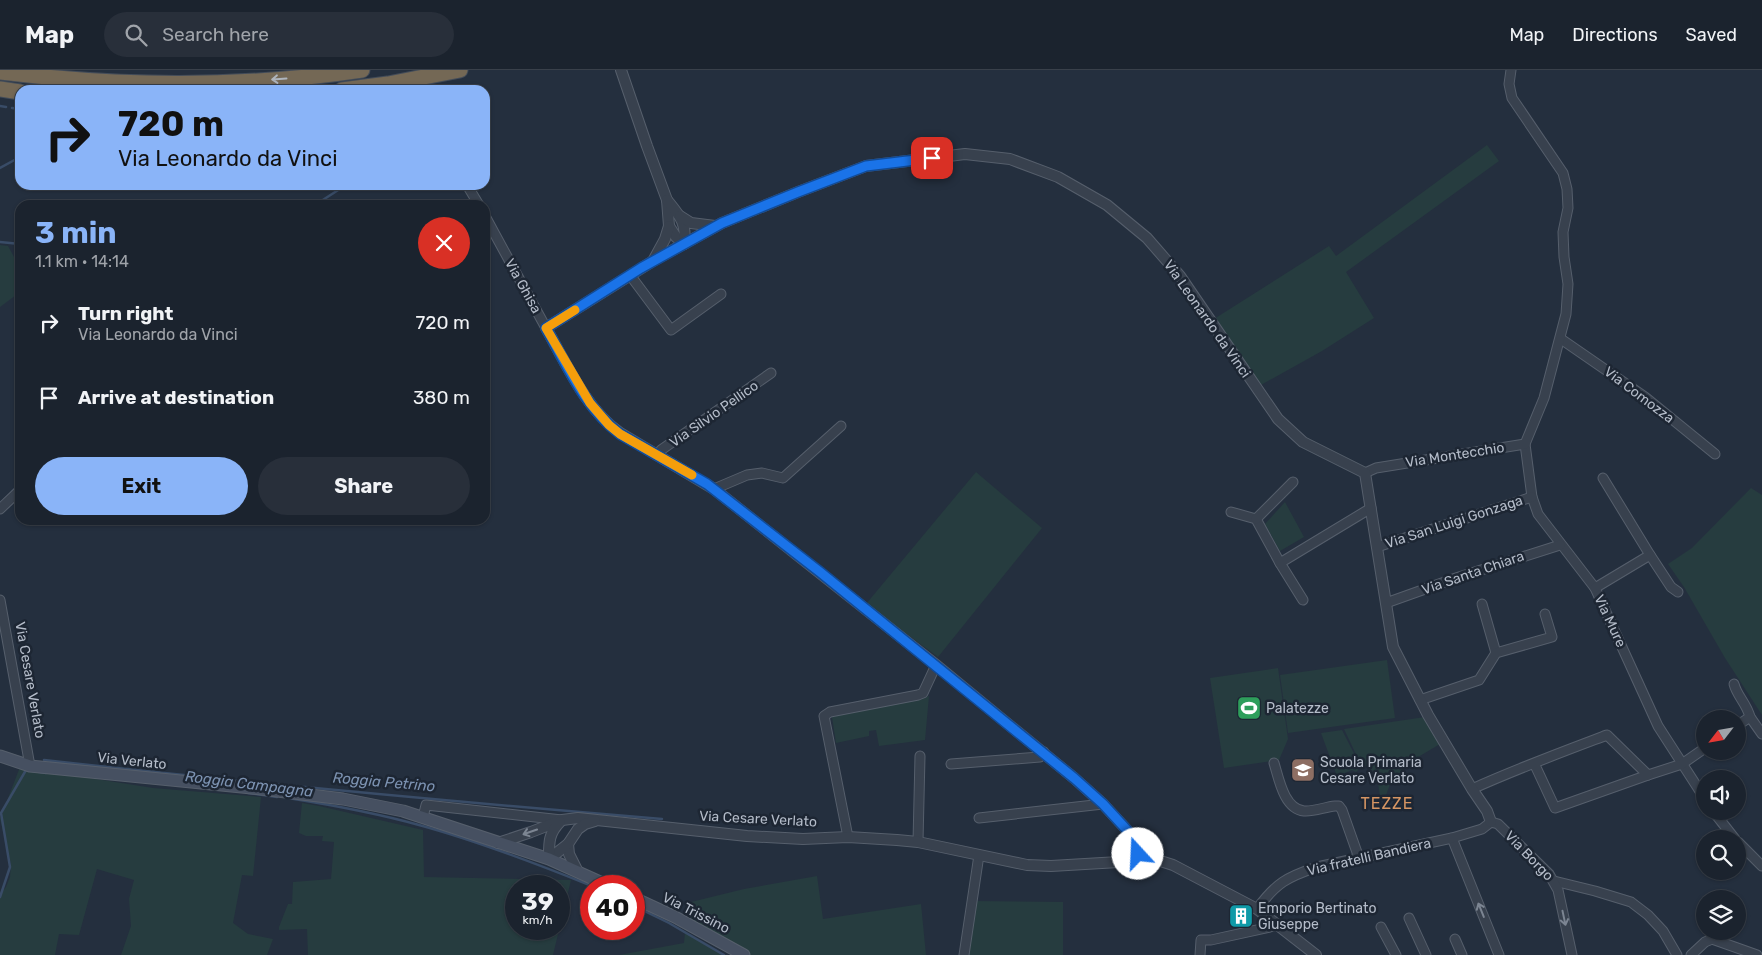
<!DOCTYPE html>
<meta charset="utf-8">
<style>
:root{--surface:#1b232e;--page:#282f3a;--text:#f1f3f6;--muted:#a0a4aa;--line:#39404a;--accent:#8ab4f8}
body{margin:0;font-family:Rubik,sans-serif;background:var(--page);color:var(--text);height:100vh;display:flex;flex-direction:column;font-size:19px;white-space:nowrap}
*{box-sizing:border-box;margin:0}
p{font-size:16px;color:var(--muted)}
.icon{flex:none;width:28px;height:28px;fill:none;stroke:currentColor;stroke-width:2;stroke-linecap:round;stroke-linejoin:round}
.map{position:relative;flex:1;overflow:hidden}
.drawer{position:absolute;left:15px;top:130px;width:475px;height:325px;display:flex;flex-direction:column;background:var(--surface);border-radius:15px;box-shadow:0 1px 4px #0004,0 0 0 1px var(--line)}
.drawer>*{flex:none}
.guide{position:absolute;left:15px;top:15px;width:475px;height:105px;border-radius:15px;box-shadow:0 1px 4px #0004,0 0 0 1px var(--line);background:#8ab4f8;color:#111;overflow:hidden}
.needle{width:32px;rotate:239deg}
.buttons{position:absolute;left:1696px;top:640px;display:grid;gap:10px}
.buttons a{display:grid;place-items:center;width:50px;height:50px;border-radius:50%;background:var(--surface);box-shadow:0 1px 4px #0004,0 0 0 1px var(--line);font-size:25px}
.speed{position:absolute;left:505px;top:805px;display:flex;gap:10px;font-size:25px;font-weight:700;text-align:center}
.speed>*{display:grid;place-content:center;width:65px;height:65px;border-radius:50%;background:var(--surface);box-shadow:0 1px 4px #0004,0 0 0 1px var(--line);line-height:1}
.speed small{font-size:12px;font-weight:400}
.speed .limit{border:8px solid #d22;background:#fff;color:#111}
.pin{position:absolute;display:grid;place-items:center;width:42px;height:42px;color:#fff;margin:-21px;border-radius:10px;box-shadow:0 2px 8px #0006}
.me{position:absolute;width:55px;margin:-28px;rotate:340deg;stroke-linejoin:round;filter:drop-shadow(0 0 4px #0008)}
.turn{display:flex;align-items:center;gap:18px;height:105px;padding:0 20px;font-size:22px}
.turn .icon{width:65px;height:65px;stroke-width:2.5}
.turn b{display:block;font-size:35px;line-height:42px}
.round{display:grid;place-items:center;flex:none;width:52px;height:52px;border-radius:26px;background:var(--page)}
.headline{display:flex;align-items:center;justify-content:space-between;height:85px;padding:0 20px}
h1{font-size:30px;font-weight:700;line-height:38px;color:var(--accent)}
.cta{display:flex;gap:10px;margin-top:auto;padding:10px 20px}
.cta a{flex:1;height:58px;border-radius:30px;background:var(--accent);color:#111;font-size:20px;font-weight:700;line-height:58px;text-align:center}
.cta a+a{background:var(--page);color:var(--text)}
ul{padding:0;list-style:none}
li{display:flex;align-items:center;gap:15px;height:75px;padding:0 20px}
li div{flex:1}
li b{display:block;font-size:19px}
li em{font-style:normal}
header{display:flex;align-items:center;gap:30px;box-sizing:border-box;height:70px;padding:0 25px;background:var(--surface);border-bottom:1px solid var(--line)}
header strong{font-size:24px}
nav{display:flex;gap:28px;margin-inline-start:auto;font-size:18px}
.search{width:350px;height:45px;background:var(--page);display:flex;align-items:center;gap:12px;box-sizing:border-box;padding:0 18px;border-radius:28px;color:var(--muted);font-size:19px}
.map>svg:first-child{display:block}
</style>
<header>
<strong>Map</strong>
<div class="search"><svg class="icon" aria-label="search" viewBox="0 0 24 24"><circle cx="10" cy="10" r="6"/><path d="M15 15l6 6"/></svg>Search here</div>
<nav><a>Map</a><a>Directions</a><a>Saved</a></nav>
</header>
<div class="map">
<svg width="1762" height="885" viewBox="0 0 1762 885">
<rect width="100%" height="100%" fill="#242f3e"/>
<g fill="#263c3f" fill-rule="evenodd">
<path d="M1487,75l12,16 -153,111 28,46 -52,33 -63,35 -45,-67 115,-73 7,10z"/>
<path d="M0,175l8,1 12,22v24l-20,15z"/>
<path d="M976,402l66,56 -104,129 -72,-53z"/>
<path d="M1751,418l11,7v220l-37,-57 -41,-71 -16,-23 24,-16z"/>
<path d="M1285,432l19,35 -24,14 -15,-27z"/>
<path d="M1387,590l8,58 -107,15 -8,-58z"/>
<path d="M1278,598l10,71 -9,21 -55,8 -14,-90z"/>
<path d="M929,626l-4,44 -46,6 -3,-16 -7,1v5l-33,7 -4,-26 90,-18z"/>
<path d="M1425,647l15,27 -32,19 -9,15 -6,-2 -8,22 -5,-2c-2,-12 -3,-30 -19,-31l-17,-36z"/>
<path d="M1342,660l19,37 -5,5 -4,-2 -15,6 -16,-43z"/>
<path d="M20,697l133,21 108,9 -8,79 -11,-1 -9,48 15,11 25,5 -6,16h-146l10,-29 -2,-27 5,-19 -37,-11 -18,66 -20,-1 -4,21h-55v-60l6,-8 4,-10 1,-13 -11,-45z"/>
<path d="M302,733l17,3 104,24 1,47 147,3 -18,75h-245l-1,-26 -28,1v-3l9,-23h4l1,-22 38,-3 3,-37 -12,-1 1,-5h-17l-7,-3zM516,816h43v43h-43z"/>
<path d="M817,806l6,43 98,-15 5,51h-177l-60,-38 2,-15 53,-13z"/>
<path d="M973,831l90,1v53h-98z"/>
<path d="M685,863l38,22h-104l65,-12z"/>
</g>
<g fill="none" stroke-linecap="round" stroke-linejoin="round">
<g stroke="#394c67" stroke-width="2.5">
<path d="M0,36l6,1"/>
<path d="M12,38l8,1"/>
<path d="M0,98l20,-11"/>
<path d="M315,135l31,-20"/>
<path d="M0,172l20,2"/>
<path d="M12,422l8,-8"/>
<path d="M44,690c206,23 412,42 618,59"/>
<path d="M248,723l29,4"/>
<path d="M288,728c44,7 88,15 131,27 59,16 116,38 173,61"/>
<path d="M0,827l10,-30 -9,-54 25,-43 20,3"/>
<path d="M634,836l35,17 55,32"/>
</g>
<defs>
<g id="minor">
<path d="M467,115l12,20"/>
<path d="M485,146l61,112"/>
<path d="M630,205l41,55 50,-36"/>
<path d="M1561,269l84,58 70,57"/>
<path d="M1525,374l7,53 6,17 57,74 63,138 47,73"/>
<path d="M658,386l3,-6 110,-77"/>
<path d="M1365,403l11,-5 149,-24 19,-46 22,-84 2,-30 -4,-27 -1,-25 5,-24 -1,-19 -4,-16 -51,-75 -3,-14 2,-14"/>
<path d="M1603,408l47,77"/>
<path d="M714,419l33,-14 15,-2 21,5 58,-52"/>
<path d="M0,439l20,-19"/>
<path d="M1231,442l25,7 24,44"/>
<path d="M1256,449l37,-37"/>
<path d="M1377,477l155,-50"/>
<path d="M1595,518l55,-33 21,32 7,5"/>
<path d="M0,530l30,166"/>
<path d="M1303,530l-23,-37 91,-55"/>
<path d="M1386,533l70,-25 104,-33"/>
<path d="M1482,534l14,49"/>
<path d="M1734,614c3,12 13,20 16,33"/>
<path d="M1420,630l59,-20 17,-27 56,-16 -7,-23"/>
<path d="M1738,655l12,-8 12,17"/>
<path d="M1274,693c5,16 10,46 30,48 9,1 21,-4 31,-5h4l3,4 17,48"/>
<path d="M951,694l89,-7 4,-5"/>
<path d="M1648,705l34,-11 23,-16"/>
<path d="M1472,719c44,-20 90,-37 135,-54l41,40 -93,33 -21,-45"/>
<path d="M1713,741l22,28"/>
<path d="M423,747l3,-12 136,15"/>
<path d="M979,748l124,-14"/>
<path d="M848,767l-24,-121 6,-4 88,-17 5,-2 13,-28"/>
<path d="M1452,768l47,117"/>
<path d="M918,772l2,-86"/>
<path d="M1738,772l24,24"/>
<path d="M1554,811l41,10 36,11 17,13 15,16 14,24"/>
<path d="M1257,839c19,-26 30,-32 60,-42l135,-29 30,-9 9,-7 7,2 51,50 9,16 14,65"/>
<path d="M1409,848l17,37"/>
<path d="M1381,857l15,28"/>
<path d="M1455,869l7,16"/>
<path d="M964,885l15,-100"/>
<path d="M1200,885l1,-15h10l68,-15"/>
<path d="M1691,885l14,-13 7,-3 45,16"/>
</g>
<g id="tertiary">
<path d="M621,0l26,76 20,54 2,26 7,11 8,7"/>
<path d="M667,130c13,16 20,23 17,44"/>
<path d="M680,146l11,7 24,3"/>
<path d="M653,191l12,-22 4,-13"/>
<path d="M498,773l33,-11 31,-12 16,-2 169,18 56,3 45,-2 49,3 21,2 109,23 24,1 85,-5 3,-3"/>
<path d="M568,774l1,10 9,18"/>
<path d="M1141,778l-3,-6 -35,-38 -29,-26 -138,-113 -222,-176 -94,-56c-35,-25 -53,-68 -74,-105l107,-67 69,-38 76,-31 68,-26 99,-12 45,5 48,18 49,28 40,33 33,38 98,143 25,23 62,31 28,174 35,68 44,74 15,22 4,11"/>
<path d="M1151,788l22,7 84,44 59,46"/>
<path d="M549,789l19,-15 10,-15 7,-5 10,-3"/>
<path d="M549,789c0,-15 -1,-25 11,-37"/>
</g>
<g id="secondary">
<path d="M0,686l30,10 231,23 82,10 60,12 146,48 60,27"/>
<path d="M634,828l41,19 69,38"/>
</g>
<g id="motorway">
<path d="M0,2c120,15 242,16 362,-2"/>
<path d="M0,19l20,3"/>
<path d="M342,20l46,-6 72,-14"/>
</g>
</defs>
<use href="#minor" stroke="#565f6c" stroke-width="11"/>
<use href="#tertiary" stroke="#565f6c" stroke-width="12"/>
<use href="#secondary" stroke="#565f6c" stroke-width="13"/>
<use href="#motorway" stroke="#434c59" stroke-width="17"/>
<use href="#minor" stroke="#38414e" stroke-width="9"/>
<use href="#tertiary" stroke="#38414e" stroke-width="10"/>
<use href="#secondary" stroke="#465061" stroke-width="11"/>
<use href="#motorway" stroke="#746855" stroke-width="15"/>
</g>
<defs><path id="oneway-shaft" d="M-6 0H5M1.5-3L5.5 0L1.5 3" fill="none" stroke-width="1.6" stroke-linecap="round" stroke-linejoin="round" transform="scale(1.25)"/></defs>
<use stroke="#aeb4bd" href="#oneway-shaft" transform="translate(279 9) rotate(176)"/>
<g stroke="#7c8592">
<use href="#oneway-shaft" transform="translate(530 762) rotate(161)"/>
<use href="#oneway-shaft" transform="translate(1481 840) rotate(-112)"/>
<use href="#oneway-shaft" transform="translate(1564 848) rotate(78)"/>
</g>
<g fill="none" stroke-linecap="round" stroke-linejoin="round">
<defs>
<path id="route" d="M932,88l-66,8 -68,26 -76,31 -81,45 -95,60c21,37 39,80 74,106l87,50 113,88 254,206 29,26 35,38 3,6 -3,6"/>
</defs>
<use href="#route" stroke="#114b97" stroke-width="12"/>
<use href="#route" stroke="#1a73e8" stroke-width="9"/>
<path stroke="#f59e0b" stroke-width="9" d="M575,240l-29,18 44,75 19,22 11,9 72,41"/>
</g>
<defs>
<symbol id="stadium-square" viewBox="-11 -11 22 22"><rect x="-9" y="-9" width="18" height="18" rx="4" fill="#2e9e5b" stroke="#1d2633"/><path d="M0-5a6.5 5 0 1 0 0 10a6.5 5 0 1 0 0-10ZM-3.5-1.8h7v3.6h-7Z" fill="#fff"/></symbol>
<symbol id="school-square" viewBox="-11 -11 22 22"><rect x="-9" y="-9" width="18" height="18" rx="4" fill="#8d6e63" stroke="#1d2633"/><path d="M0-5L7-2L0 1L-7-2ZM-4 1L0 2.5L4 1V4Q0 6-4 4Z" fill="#fff"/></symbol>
<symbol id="building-square" viewBox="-11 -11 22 22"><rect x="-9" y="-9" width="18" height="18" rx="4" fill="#0f9aa8" stroke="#1d2633"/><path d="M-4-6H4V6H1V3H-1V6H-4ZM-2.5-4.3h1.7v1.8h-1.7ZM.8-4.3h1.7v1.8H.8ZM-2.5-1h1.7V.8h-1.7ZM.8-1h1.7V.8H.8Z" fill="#fff"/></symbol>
</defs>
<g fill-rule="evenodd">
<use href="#stadium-square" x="1235" y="624" width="28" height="28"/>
<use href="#school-square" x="1289" y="686" width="28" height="28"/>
<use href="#building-square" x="1227" y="832" width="28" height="28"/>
</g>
<g text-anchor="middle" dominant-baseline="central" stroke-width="5" stroke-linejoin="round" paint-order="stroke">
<g font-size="14" fill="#b4bcc9" stroke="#1d2633">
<text transform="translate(523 216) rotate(61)">Via Ghisa</text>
<text transform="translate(1207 249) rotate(55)">Via Leonardo da Vinci</text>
<text transform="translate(1639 325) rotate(37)">Via Comozza</text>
<text transform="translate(714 344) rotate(-35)">Via Silvio Pellico</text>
<text transform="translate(1455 385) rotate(-9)">Via Montecchio</text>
<text transform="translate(1454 452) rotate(-18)">Via San Luigi Gonzaga</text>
<text transform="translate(1473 503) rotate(-19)">Via Santa Chiara</text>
<text transform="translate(1610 551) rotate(65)">Via Mure</text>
<text transform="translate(30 610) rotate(80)">Via Cesare Verlato</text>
<text transform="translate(132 691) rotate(6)">Via Verlato</text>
<text transform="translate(758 749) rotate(3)">Via Cesare Verlato</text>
<text transform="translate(1529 786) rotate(46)">Via Borgo</text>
<text transform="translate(1369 787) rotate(-13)">Via fratelli Bandiera</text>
<text transform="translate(696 843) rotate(27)">Via Trissino</text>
</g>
<g font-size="14" fill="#b4bcc9" stroke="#1d2633" text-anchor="start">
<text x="1266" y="638">Palatezze</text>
<text x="1320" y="692">Scuola Primaria<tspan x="1320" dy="16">Cesare Verlato</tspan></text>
<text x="1258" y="838">Emporio Bertinato<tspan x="1258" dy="16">Giuseppe</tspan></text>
</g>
<g font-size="15" font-style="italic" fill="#7c92b1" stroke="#1d2633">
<text transform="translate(384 712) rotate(5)">Roggia Petrino</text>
<text transform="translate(249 714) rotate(7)">Roggia Campagna</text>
</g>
<g font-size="16" letter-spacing="1" fill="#d59563" stroke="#1d2633">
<text x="1387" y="733">TEZZE</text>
</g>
</g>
</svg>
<div class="buttons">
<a><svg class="needle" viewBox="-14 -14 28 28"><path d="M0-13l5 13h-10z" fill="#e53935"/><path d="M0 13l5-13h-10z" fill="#a0a4aa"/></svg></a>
<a><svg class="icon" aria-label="sound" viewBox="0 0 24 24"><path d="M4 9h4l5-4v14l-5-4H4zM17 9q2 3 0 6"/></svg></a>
<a><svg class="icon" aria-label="search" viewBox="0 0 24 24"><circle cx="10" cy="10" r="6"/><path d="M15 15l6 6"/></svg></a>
<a><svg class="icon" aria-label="layers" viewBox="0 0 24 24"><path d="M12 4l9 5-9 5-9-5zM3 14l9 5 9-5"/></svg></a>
</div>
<div class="speed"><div>39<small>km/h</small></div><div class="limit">40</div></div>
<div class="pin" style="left:932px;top:88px;background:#d93025"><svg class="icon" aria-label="arrive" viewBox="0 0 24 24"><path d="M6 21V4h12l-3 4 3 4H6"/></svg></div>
<svg class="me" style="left:1138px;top:784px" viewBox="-20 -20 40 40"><circle r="19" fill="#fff"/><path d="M0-13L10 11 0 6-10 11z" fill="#1a73e8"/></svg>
<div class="guide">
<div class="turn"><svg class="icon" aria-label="right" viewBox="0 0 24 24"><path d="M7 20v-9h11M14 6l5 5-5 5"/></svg><div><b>720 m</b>Via Leonardo da Vinci</div></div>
</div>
<section class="drawer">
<div class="headline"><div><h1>3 min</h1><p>1.1 km · 14:14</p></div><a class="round" style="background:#d93025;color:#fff"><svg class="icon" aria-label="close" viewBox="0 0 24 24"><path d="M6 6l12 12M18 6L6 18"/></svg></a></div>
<ul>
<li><svg class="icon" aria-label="right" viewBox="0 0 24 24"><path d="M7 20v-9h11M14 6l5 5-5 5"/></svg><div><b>Turn right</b><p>Via Leonardo da Vinci</p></div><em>720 m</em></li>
<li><svg class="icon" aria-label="arrive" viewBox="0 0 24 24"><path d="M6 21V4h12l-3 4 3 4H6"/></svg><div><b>Arrive at destination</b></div><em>380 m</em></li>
</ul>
<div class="cta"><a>Exit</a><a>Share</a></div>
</section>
</div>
